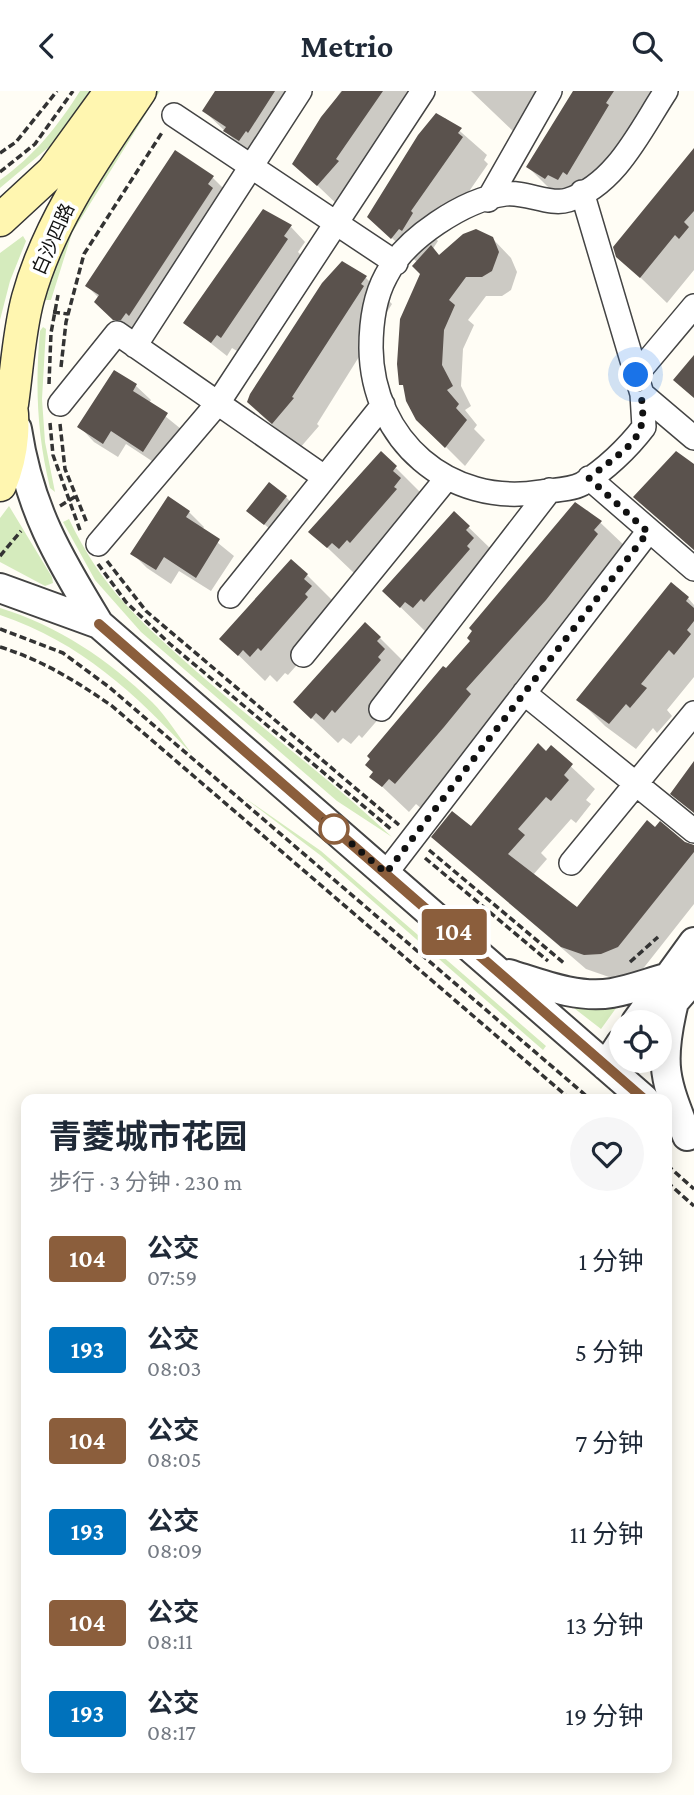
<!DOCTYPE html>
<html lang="zh">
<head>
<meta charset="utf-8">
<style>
	body { margin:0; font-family:"Crimson Pro","Noto Sans SC",serif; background:#f6f6f7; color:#1f2937; height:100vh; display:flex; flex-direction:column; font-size:26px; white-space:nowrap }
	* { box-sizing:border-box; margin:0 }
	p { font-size:23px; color:#747a83 }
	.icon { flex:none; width:38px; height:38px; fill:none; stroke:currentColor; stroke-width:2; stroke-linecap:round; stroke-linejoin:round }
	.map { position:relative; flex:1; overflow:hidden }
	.side { position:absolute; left:21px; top:1003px; width:651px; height:679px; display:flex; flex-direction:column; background:#fff; border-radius:14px; box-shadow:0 4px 18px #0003 }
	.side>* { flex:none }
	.badge { padding:0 14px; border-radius:5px; font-size:24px; line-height:46px }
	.fabs { position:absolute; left:609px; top:919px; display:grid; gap:14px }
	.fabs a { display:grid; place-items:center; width:63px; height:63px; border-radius:50%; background:#fff; box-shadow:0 4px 18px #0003; font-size:35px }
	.you { position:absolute; width:35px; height:35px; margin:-18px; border:5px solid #fff; border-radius:50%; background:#1a73e8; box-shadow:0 0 0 10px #1a73e833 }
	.map>.badge { position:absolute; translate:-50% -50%; box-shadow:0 0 0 4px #fff }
	.round { display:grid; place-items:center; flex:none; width:74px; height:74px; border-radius:37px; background:#f6f6f7 }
	.summary { display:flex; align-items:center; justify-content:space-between; height:119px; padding:0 28px }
	h1 { font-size:33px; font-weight:700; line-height:52px }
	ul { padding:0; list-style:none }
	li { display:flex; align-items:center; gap:21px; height:91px; padding:0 28px }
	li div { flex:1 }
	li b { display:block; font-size:26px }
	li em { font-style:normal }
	li .badge { min-width:77px; font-weight:700; text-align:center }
	header { display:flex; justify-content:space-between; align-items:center; height:91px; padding:0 28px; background:#fff; font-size:32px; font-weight:700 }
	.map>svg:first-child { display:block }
	.green { fill:#d5ebbd }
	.shadow { fill:#0003 }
	.building { fill:#5a524d }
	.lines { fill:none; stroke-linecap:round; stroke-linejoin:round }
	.minor-casing { stroke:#444; stroke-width:26 }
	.tertiary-casing { stroke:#444; stroke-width:32 }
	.secondary-casing { stroke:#333; stroke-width:35 }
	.path { stroke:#333; stroke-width:3.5; stroke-dasharray:7 3.5; stroke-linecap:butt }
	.minor { stroke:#fff; stroke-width:23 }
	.tertiary { stroke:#fff; stroke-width:28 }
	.secondary { stroke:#fff6b0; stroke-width:32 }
	.line-casing { stroke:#fff; stroke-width:16 }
	.line { stroke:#8b5e3c; stroke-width:10 }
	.walk { stroke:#111; stroke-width:7; stroke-dasharray:0 12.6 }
	.stop-dot { fill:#fff; stroke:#8b5e3c; stroke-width:3.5 }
	.labels { text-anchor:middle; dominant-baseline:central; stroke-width:7; stroke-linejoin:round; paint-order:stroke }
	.street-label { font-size:19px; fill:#111; stroke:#fff }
</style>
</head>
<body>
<header><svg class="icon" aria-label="back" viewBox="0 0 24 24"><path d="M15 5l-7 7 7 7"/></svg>Metrio<svg class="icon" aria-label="search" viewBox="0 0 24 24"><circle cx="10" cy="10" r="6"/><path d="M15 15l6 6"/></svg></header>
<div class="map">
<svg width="694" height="1704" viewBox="0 0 694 1704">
	<rect width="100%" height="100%" fill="#fffdf5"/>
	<path class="green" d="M80,0H91L62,45L0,97V89C34,65 58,35 80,0Z
		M150,0H160L72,142L51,209H45L66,139Z
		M23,145L26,150L10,190L0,229V162Z
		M43,236L46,238L42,308L45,351L55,401L50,397C37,343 35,295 40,240Z
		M9,415L52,486L53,492L45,495L0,471V427Z
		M69,428C102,498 141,531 197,581C261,637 330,688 392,746L337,710L141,541L95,489L63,431Z
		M0,517C57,534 109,569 152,611C167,626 179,646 192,663C134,602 82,552 0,524Z
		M242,705L321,760L546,955L543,959L320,764Z
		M619,913L601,938L570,914Z"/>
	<path class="shadow" d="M217,0H311L247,61L204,20Z
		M341,0H421L344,120L295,73Z
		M471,0H543L514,41Z
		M575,0H660L594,108L554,102L528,76Z
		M445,27L487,64L484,69L488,73L436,148L438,150L432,159L440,166L492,147L511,167L517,181L511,199L502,205H486L468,229L474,234L463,258L461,295L471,315L465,319L477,334L474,338L485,349L465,375L418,328L422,183L418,172L369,125Z
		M694,60V179L667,212L618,165Z
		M175,61L213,87L235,109L137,251L96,210L99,207L87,195Z
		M291,136L305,151L298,161L302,165L237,260L232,257L227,265L185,232Z
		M342,172L366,187L392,213L317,333L319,335L299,358L259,322Z
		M136,295L151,309L149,312L181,338L158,374L126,353L118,366L94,351L80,336Z
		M694,375V459L635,406Z
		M396,377L422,403L366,483L359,477L354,482L311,441Z
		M286,406L295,416L275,442L259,429Z
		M587,419L627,457L572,535L491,625L496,630L422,718L416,713L409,721L372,686L446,580Z
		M189,421L204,436L202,439L234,465L211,500L179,480L171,493L147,477L133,463Z
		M454,422L495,462L427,542L384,500Z
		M307,484L333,510V533L288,584L285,582L277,591L270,584L265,590L222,548Z
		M688,507L694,514V586L667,619L672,625L657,642L653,637L636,658L605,635L579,609Z
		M380,547L406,573V596L362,647L359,644L351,653L343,647L338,652L295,611Z
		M551,657L595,698L586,709L591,713L576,732L571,728L541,762L547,768L533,784L577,818L655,739L694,755V813L642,879L625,886H609L586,878L433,746L471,738Z"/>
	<path class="building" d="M215,0H275L248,42L246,40L239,50L223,40L226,36L202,20Z
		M342,0H383L336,68L339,70L317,95L292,73L321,26Z
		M573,0H614L606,12L609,14L567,84L563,81L558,89L548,84L545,88L526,76Z
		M436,22L462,37L458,42L463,46L411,120L413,122L402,140L399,138L391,148L367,126L418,44Z
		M694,57V120L684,131L689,136L679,148L675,144L640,187L616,166L613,156Z
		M175,59L214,85L208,93L213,97L129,225L126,222L121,229H113L94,211L99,204L85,195Z
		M263,118L292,134L284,145L288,148L221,247L217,244L211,252L183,232Z
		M476,138L493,146L499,161L492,180L482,186H466L449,209L455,214L444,239L442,274L453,295L447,299L459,313L456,317L467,329L445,357L416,329L406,310L403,294H399L397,273L400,228L420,183L412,175L431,154L439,164L463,143Z
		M342,170L367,185L361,193L364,195L292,306L294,307L272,333L247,311L250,303L322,192Z
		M694,264V307L673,289Z
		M114,279L137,293L133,300L168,322L143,361L111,340L103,353L77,336Z
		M381,360L397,375L393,380L401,387L394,396L397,398L350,452L347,449L339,458L332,452L327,457L308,441Z
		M676,360L694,373V459L633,406Z
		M269,391L287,405L264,434L246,420Z
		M168,405L190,420L186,426L220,448L196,487L164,466L156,479L130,463Z
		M575,411L602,430L594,439L598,443L546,509L466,598L471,603L444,636L395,693L389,688L382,696L369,686L373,681L365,674L370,668L367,665L443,575L446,577L470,550L467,547L472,540L469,537Z
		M454,420L470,435L466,439L474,447L467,455L470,458L424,511L421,508L413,517L405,511L400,517L382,500Z
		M291,468L308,483L304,488L312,495L305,503L308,506L261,560L258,557L250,566L243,559L238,565L219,548Z
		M671,491L689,506L686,510L694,517V530L687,539L691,543L674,564L669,559L641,593L647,597L630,617L626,613L609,633L576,609Z
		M365,531L381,546L377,550L385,558L378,566L381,569L335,622L332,619L324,629L316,622L311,628L293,611Z
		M538,652L546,660L551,654L573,673L564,684L569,689L551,710L546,706L518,738L525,744L508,763L577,816L647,729L655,736L660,730L685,751L694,754V761L618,856L601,863L584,864L561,856L431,746L452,720L471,735Z
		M694,670V722L670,703Z"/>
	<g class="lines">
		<defs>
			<path id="minor" d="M174,24L396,172
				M582,101L642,303L644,336C628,357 605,379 582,393C571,399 552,399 540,401C449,416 372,349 371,257C371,232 374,207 386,185C405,147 464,109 505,103C525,100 550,115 568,109C616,94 641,38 666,0
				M488,109L550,0
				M135,255L300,0
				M636,284L694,215
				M642,303L694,347
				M60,313L117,242L324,386
				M589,387L694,478
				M98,453L218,312L423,0
				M230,505L383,314
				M303,564L447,387
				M524,602L694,740
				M381,618L550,399
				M571,772L694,622
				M386,782L648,441"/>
			<path id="tertiary" d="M0,497L99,533C58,466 29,417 17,338
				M99,533L644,1008
				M509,883C541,893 578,908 612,902C630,899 648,892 666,887
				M673,915C659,975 665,989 687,1045
				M660,927L694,888
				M636,931L694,851
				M621,952L606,975L621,961"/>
			<path id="secondary" d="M0,129L53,80L111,0
				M12,313C17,278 19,240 28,207C49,130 96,65 140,0
				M0,394C13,363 17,326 6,294"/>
		</defs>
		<use href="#minor" class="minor-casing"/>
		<use href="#tertiary" class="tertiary-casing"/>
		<use href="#secondary" class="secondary-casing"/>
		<path class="path" d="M0,62L16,51L57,0
			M0,81L35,53L73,0
			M53,221L68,223
			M61,276L66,231L84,163L163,40
			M49,293L51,242L58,204
			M50,332L53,364L81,442
			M60,333L65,378L87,432
			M60,415L76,405
			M0,465L21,440
			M107,470L146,520L399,734
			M98,473L126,511L170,553L392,739
			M0,538L63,562L109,596L590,1008
			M0,556C42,569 76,590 112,615L570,1008
			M429,759L565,873
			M425,767L548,870
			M630,871L658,846
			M667,1074L694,1098
			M667,1091L694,1115"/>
		<use href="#minor" class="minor"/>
		<use href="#tertiary" class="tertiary"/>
		<use href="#secondary" class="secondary"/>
	</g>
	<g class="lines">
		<defs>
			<path id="line" d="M99,533L644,1008"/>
		</defs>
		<use href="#line" class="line-casing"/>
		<use href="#line" class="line"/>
		<path class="walk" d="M334,738L324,729L386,782L648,441L589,387C635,350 654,347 636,284"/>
	</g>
	<circle class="stop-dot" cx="334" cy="738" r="14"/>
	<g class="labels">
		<g class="street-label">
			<text transform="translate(53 148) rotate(-66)">白沙四路</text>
		</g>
	</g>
</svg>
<div class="fabs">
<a><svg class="icon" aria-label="locate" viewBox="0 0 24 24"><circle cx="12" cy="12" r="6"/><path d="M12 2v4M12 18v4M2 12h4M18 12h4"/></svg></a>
</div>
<div class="you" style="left:636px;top:284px"></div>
<b class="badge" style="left:454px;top:841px;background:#8b5e3c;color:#fff">104</b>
<section class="side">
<div class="summary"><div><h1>青菱城市花园</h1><p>步行 · 3 分钟 · 230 m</p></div><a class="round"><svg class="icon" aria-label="heart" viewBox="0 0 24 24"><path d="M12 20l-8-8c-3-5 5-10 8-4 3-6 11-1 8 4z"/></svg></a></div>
<ul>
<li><span class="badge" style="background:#8b5e3c;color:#fff">104</span><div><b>公交</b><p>07:59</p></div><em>1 分钟</em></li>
<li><span class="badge" style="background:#0072bc;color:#fff">193</span><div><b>公交</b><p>08:03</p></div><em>5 分钟</em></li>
<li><span class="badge" style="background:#8b5e3c;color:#fff">104</span><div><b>公交</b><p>08:05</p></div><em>7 分钟</em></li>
<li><span class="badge" style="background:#0072bc;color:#fff">193</span><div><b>公交</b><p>08:09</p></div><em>11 分钟</em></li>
<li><span class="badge" style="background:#8b5e3c;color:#fff">104</span><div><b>公交</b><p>08:11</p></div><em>13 分钟</em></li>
<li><span class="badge" style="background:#0072bc;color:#fff">193</span><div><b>公交</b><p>08:17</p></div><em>19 分钟</em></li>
</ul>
</section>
</div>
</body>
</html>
